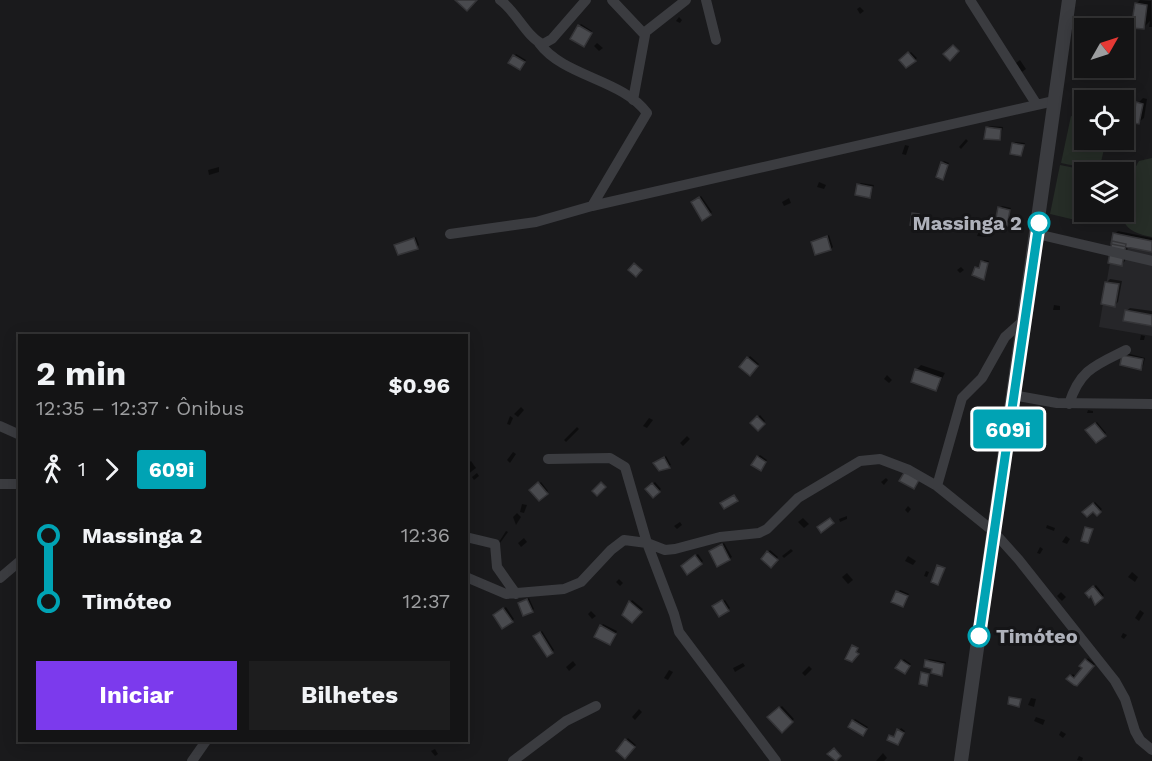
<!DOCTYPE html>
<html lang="pt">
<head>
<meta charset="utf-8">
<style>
	body { margin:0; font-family:"Work Sans",sans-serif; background:#1d1d1e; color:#f1f3f6; height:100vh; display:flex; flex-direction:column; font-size:22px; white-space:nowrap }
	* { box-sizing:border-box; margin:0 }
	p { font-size:20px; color:#9d9ea0 }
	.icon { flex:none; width:33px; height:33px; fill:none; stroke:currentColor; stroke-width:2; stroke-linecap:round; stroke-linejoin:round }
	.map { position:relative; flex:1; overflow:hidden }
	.panel { position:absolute; left:18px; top:334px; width:450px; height:408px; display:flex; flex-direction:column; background:#141415; border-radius:0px; box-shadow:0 3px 15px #0003,0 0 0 2px #333334 }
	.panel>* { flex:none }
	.badge { padding:0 12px; border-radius:4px; font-size:21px; line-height:39px }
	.needle { width:39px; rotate:51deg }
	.tools { position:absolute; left:1074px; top:18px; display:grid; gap:12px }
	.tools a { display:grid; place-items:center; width:60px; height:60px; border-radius:0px; background:#141415; box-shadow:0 3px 15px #0003,0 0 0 2px #333334; font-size:30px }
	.map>.badge { position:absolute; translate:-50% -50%; box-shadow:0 0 0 3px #fff }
	.legs { display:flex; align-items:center; gap:9px; height:66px; padding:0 18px; font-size:20px }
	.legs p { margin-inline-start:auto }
	.summary { display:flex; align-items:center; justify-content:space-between; height:102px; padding:0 18px }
	h1 { font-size:33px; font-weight:700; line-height:45px }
	.primary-button { display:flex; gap:12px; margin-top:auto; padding:12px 18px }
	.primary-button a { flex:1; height:69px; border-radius:0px; background:#7c3aed; color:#fff; font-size:24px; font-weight:700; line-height:69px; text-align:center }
	.primary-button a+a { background:#1d1d1e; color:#f1f3f6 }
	ul { padding:0 18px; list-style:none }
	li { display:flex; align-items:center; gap:21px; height:66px; font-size:22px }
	li i { display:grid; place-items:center; width:9px; height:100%; margin:0 8px; background:currentColor }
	li i::after { content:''; width:15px; height:15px; margin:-8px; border:4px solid; border-radius:50%; background:#141415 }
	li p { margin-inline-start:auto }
	li:first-child i { background:linear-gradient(#0000 50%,currentColor 0) }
	li:last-child i { background:linear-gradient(currentColor 50%,#0000 0) }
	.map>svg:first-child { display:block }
	.built { fill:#262629 }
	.green { fill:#262d27 }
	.shadow { fill:#0007 }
	.building { fill:#494a4e; stroke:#343437; stroke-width:1.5 }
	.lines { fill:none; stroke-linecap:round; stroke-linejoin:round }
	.minor { stroke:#3b3c40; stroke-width:10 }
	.tertiary { stroke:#3b3c40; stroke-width:14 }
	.line-1-casing { stroke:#fff; stroke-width:14 }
	.line-1 { stroke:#00a3b4; stroke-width:9 }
	.stop-1-dot { fill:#fff; stroke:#00a3b4; stroke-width:3 }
	.labels { text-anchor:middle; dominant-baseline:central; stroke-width:6; stroke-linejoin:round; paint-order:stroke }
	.stop-label { font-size:20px; font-weight:bold; fill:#aeb1ba; stroke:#151517; text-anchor:end }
</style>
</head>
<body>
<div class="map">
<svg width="1152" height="761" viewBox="0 0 1152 761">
	<rect width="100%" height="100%" fill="#1a1a1c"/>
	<path class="built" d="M1115,233L1152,240V336L1099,327Z"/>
	<path class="green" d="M1071,116L1084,119V140H1106L1099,171L1061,163Z
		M1152,158V237C1143,235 1132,233 1126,225C1119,214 1131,172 1139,161Z
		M1060,165L1095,172H1084V212H1091L1088,223L1050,214Z"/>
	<path class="shadow" d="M1140,0L1151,1L1152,27H1149L1150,21L1143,28L1136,4Z
		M860,7L864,11L860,14L857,9Z
		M679,17L682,20L680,23L676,21Z
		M581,24L592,31L585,43L579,26Z
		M597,43L603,48L599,51L594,46Z
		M911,52L917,58L915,60H901Z
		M516,54L526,60L522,67L514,56Z
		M1020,60L1026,69L1022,72L1016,63Z
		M1126,94L1136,96L1132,117L1127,122H1124V100H1121Z
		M1143,98L1147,99L1144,118L1139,122L1138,103Z
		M989,126L1003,127L1000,139L987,128Z
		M966,139L968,141L961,149L959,147Z
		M1015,142L1025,143L1021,155L1013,144Z
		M905,145L909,146L906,155L902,154Z
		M944,161L949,163L943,178L942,163Z
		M219,167V172L209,175L208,170Z
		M819,182L826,185L824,189L817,187Z
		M861,183L874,185L870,196L859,185Z
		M701,196L712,212L710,214L694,201Z
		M789,198L791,203L784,206L782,202Z
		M1002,206L1011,208L1007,224L1000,208Z
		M979,231L987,232L986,237L977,236Z
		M1118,231L1152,238V250L1128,246L1125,261L1122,264L1115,234Z
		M829,235L833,247L831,249L812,242Z
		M416,237L419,245L417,247L396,245Z
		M984,260L989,261L983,279L976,267L981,266Z
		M961,267L964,270L960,273L957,270Z
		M1110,279L1122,281L1118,302L1115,305L1107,282Z
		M1054,305L1060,306V310H1053Z
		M1130,308L1152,311V324L1126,311Z
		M1141,335L1145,336L1144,340H1140Z
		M1126,353L1145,358L1143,366L1141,368L1122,364Z
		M750,356L759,364L750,374L741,367Z
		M921,365L945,373L936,390L916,370Z
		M887,375L892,380L889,383L884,379Z
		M521,407L524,410L518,417L514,414Z
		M1088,410L1093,411V413H1087Z
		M760,415L765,421L758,429L752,423Z
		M510,416L513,418L510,425L507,424Z
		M649,418L653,420L647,428L643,426Z
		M1097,422L1106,433L1096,441L1087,430Z
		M577,427L579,429L566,442L564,440Z
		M687,436L690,439L683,446L680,443Z
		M513,452L516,454L510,463L507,460Z
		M760,455L767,460L763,467L758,457Z
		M666,456L671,465L659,470L657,462Z
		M471,461L476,468L467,475L466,465Z
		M477,473L479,476L474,480L472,477Z
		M886,478L888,480L884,485L881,482Z
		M541,482L548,491L539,499L531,490Z
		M655,482L661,489L653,496L647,489Z
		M1095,502L1102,509L1097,514L1093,510L1084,512Z
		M522,504L527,505L524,513L520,512Z
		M908,506L911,509L908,513L905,510Z
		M517,513L521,517L516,525L513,517Z
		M847,516V519L840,522L839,519Z
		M803,518L809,524L804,528L798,522Z
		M680,522L682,525L677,529L674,526Z
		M1047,525L1055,528L1054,531L1046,528Z
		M506,531L508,532L500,543L499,542Z
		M1066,536L1070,539L1067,544L1062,542Z
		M524,538L527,542L521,547L518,543Z
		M724,543L732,557L718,565L713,549Z
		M1040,547L1043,549L1040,554L1037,553Z
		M791,549L793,551L784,558L782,556Z
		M770,550L778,557L771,566L763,559Z
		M698,554L703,561L701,563L684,564Z
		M908,556L916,561L913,565L905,561Z
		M926,571L929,572L927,577L924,576Z
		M1132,572L1138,577L1135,582L1128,577Z
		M847,573L853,580L848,584L842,577Z
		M619,579L623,583L620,586L616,582Z
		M1096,585L1104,595L1096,603L1091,593H1087Z
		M900,590L909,594L903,605L893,601Z
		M1061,592L1066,597L1062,601L1057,596Z
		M529,598L534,609L532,611L522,602Z
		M632,600L643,609L632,621L624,614Z
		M725,600L730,608L728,610L716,605Z
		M506,607L514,619L512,621L496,614Z
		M1140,610L1144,613L1139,621L1135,618Z
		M591,611L596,616L592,619L588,614Z
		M603,624L617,631L612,642L601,626Z
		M542,631L554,650L552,652L537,635Z
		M1123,633L1127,635L1124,639L1121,637Z
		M1088,658L1095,664L1077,684L1068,679L1073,674L1076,677Z
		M904,659L911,664L906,670L902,661Z
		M929,659L946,662L942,674L927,661Z
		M573,661L576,665L569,671L566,667Z
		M743,663L745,666L735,672L733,668Z
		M809,666L812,669L805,676L802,673Z
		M669,670L673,672L668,680L664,678Z
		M1031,698L1036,699L1034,707L1028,705Z
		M782,706L794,719L782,731L769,717Z
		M639,709L642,712L635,720L632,717Z
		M1036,717L1045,720L1043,725L1034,721Z
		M855,719L868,727L864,732L853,721Z
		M901,728L905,731L898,743L890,736H896Z
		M1061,731L1066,734L1063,738L1059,735Z
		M628,738L636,745L625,757L618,750Z
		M435,749L438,754L435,756L431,751Z
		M883,753L887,758L884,761H876Z
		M1079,756L1083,758L1082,761L1077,760Z"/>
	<path class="building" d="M455,0H477L467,11Z
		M1135,3L1147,5L1144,29L1131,28Z
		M578,25L592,33L584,47L570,39Z
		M953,45L959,51L950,61L943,54Z
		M908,52L916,61L906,68L899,60Z
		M513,55L525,62L520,70L508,63Z
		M1120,98L1132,100L1128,124L1124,123V100H1120Z
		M1136,102L1143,104L1139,124L1133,123Z
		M986,127L1001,129L1000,140L984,139Z
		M1012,143L1024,145L1021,156L1010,154Z
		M941,162L948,165L943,180L936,177Z
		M857,184L872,187L870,198L855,195Z
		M699,197L711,215L702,221L691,202Z
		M998,207L1010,210L1007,226L995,223Z
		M912,213L919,214L917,226L910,225Z
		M1113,233L1152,241V252L1111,244Z
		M827,236L831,250L815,255L811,242Z
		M414,238L418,249L398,255L394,245Z
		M1112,241L1126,244L1122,266L1108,263Z
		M981,261L988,263L984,280L972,275L975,267L979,268Z
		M634,263L642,270L636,277L628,270Z
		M1105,282L1119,284L1115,307L1101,304Z
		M1125,310L1152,315V326L1123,321Z
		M1122,355L1143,359L1141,370L1120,365Z
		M747,357L758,366L750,376L739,367Z
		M915,369L941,378L936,391L911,382Z
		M757,416L765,424L758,431L750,423Z
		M1095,423L1106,436L1096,443L1085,430Z
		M757,456L766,462L761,471L751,465Z
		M664,457L670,468L659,471L653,463Z
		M905,471L919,480L914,489L899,481Z
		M538,482L548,494L539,501L529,490Z
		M601,482L606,487L597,496L592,491Z
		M652,483L660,492L653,498L645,489Z
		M734,495L738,501L724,509L720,503Z
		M1093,503L1101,512L1097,516L1093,512L1087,517L1082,512Z
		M830,518L834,523L821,533L817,527Z
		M1085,527L1093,529L1088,543L1081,541Z
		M722,544L730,560L717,567L709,551Z
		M767,551L778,560L771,568L761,559Z
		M695,555L702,564L687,575L681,566Z
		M937,565L945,568L938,585L931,582Z
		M1093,586L1103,598L1095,605L1091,596L1089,598L1085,593Z
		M896,591L908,596L903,607L891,602Z
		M527,599L533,612L523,616L518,603Z
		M722,600L729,611L719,617L712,606Z
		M629,601L642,612L632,623L622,615Z
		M503,608L513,622L502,629L493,615Z
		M600,625L616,634L610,645L594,637Z
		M540,632L553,653L547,657L533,636Z
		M852,645L858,648L856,652L859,654L852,662L845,659Z
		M1085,659L1094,666L1077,686L1074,685L1066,679L1070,675L1074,678L1082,668L1079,666Z
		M901,660L910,666L905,674L895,668Z
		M925,660L944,664L942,676L931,673L932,669L924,667Z
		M921,672L929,674L927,686L919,684Z
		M1009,697L1021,699L1019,707L1008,704Z
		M779,707L793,722L782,733L767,717Z
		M852,720L867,729L863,736L848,727Z
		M897,729L904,733L898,745L887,740L889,735L894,737Z
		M625,739L635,747L625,759L616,751Z
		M834,748L841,756L836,761L827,754Z"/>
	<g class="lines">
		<path class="minor" d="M500,0C516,11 528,39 543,44L552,39L586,0
			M612,0L645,35L633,100
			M706,0L716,40
			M970,0L1037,105
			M644,33L686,0
			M539,43C564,77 622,79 647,113L592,206
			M450,234L536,222L592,206L1054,101
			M1037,234L1152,261
			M1013,395L1057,403L1152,404
			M1069,404C1080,369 1096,365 1126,350
			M0,426L20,435
			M548,459L610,458L625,467L647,543L674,614L679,632L776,761
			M0,484H20
			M937,486L962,398L982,378L1005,337L1024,320
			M470,538L495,544L497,567L516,594
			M466,577L506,594L564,589L581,582L611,550L624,540L647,543L665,550L675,549L720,537L759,533L767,529L798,498L860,461L880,459L909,470L937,486L993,531L1019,560L1115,681L1125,699L1135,731L1140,740L1152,750
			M0,578L20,561
			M192,761L206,741
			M513,761L566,721L596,706"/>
		<path class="tertiary" d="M961,761L1069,0"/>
	</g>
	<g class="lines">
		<defs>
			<path id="line-1" d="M979,636L1039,223"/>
		</defs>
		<use href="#line-1" class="line-1-casing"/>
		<use href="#line-1" class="line-1"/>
	</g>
	<g class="stop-1-dot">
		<circle cx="1039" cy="223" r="10"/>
		<circle cx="979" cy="636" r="10"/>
	</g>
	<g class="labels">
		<g class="stop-label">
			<text x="1022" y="223">Massinga 2</text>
			<text x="996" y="636" text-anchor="start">Timóteo</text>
		</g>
	</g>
</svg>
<div class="tools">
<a><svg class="needle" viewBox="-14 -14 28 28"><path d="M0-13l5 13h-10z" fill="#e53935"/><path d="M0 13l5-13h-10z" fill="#9d9ea0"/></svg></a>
<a><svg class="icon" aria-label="locate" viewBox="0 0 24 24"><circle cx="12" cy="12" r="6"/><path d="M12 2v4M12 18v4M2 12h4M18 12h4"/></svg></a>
<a><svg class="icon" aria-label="layers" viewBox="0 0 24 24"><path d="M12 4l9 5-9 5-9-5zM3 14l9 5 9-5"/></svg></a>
</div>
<b class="badge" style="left:1008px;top:429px;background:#00a3b4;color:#fff">609i</b>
<section class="panel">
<div class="summary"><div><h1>2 min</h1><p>12:35 – 12:37 · Ônibus</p></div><b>$0.96</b></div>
<div class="legs"><svg class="icon" aria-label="walk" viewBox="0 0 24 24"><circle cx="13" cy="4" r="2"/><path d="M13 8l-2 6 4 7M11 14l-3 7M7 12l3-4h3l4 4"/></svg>1<svg class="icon" aria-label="forward" viewBox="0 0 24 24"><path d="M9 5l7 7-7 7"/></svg><b class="badge" style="background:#00a3b4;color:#fff">609i</b></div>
<ul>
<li><i style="color:#00a3b4"></i><b>Massinga 2</b><p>12:36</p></li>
<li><i style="color:#00a3b4"></i><b>Timóteo</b><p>12:37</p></li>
</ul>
<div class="primary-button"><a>Iniciar</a><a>Bilhetes</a></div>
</section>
</div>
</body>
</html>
